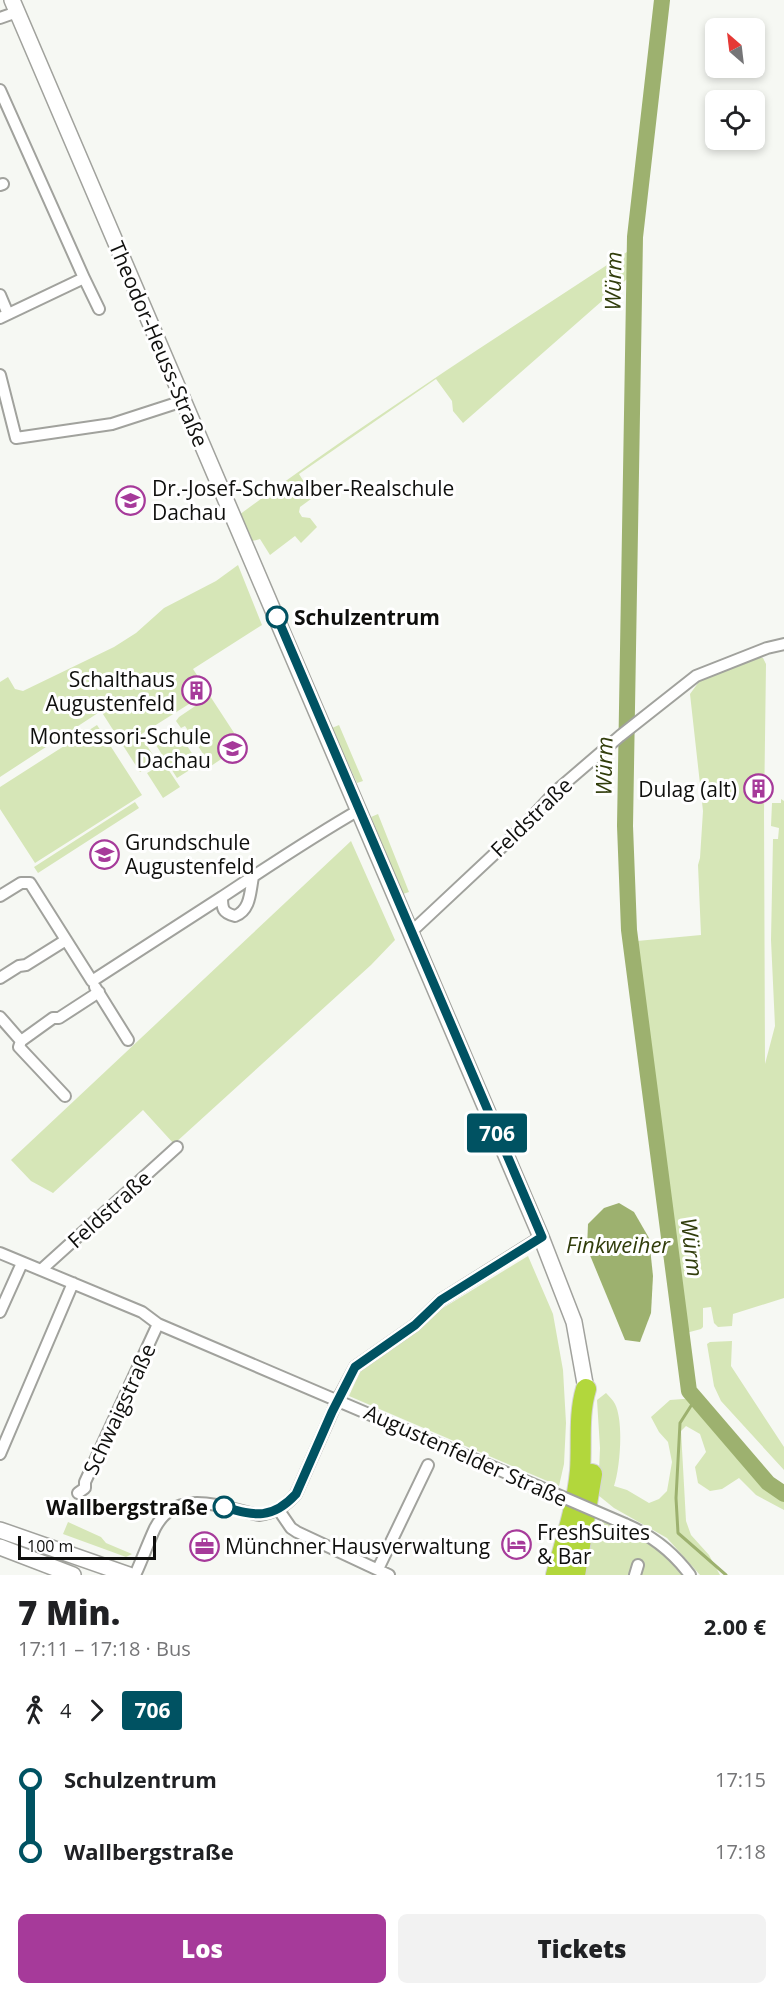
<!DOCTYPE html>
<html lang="de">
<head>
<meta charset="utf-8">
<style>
	body { margin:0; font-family:"Open Sans",sans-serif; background:#f2f2f2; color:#202124; height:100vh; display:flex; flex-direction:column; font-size:22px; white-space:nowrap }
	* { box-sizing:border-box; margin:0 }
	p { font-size:20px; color:#757577 }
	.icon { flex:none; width:33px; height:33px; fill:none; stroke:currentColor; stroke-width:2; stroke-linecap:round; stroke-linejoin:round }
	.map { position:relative; height:1575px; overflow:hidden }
	.panel { display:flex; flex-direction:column; background:#fff; flex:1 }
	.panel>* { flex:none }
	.badge { padding:0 12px; border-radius:4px; font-size:21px; line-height:39px }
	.needle { width:39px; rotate:332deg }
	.tools { position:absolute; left:705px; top:18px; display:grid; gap:12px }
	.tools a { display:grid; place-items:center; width:60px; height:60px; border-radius:9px; background:#fff; box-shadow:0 3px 9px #0003; font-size:30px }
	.scale { position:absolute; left:18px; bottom:15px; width:138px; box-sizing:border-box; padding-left:6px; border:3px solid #0f0f0d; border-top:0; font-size:16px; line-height:21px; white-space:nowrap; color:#0f0f0d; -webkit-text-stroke:4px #fff; paint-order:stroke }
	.map>.badge { position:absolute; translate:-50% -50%; box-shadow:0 0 0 3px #fff }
	.legs { display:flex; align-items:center; gap:9px; height:66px; padding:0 18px; font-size:20px }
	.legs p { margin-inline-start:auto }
	.summary { display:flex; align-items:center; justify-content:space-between; height:102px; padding:0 18px }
	h1 { font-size:33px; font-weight:800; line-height:45px }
	.action { display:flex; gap:12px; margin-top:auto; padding:12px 18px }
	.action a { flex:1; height:69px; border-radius:9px; background:#a63a9a; color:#fff; font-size:24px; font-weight:800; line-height:69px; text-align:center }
	.action a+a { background:#f2f2f2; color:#202124 }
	ul { padding:0 18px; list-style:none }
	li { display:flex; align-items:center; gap:21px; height:72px; font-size:22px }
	li i { display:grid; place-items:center; width:9px; height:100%; margin:0 8px; background:currentColor }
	li i::after { content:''; width:15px; height:15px; margin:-8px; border:4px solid; border-radius:50%; background:#fff }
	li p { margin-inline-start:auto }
	li:first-child i { background:linear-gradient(#0000 50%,currentColor 0) }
	li:last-child i { background:linear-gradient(currentColor 50%,#0000 0) }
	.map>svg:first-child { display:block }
	.green { fill:#d6e6b7 }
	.water { fill:#9db16f }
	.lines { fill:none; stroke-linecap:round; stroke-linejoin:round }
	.stream { stroke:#9db16f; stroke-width:3 }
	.river { stroke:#9db16f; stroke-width:16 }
	.street-casing { stroke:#a1a29d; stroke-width:14 }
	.secondary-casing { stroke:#a1a29d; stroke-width:18 }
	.highway-casing { stroke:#d4d4d3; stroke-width:22 }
	.street { stroke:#fff; stroke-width:10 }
	.secondary { stroke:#fff; stroke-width:15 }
	.highway { stroke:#b2d73c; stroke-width:20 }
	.street-bridge-casing { stroke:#a1a29d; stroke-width:14; stroke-linecap:butt }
	.street-bridge { stroke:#fff; stroke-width:10 }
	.line-1-casing { stroke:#fff; stroke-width:14 }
	.line-1 { stroke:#005262; stroke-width:9 }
	.stop-1-dot { fill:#fff; stroke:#005262; stroke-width:3 }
	.labels { text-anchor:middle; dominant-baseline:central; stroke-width:6; stroke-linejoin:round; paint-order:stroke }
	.street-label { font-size:21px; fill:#0f0f0d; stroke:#fff }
	.poi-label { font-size:21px; fill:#0f0f0d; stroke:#fff; text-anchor:start }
	.stop-label { font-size:21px; font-weight:bold; fill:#0f0f0d; stroke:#fff; text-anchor:start }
	.water-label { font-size:22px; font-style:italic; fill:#313d0b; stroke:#fff }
</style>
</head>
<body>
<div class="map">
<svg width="784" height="1575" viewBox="0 0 784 1575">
	<rect width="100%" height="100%" fill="#f6f8f3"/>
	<path class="green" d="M636,246L635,272L463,423L453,411L452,401L436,379L299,474L306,485L311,499L300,507L299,512L302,517L310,518L317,527L301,543L295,536L270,555L260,539L249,542L239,515C367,420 502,334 636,246Z
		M238,565L262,625L193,669L208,692L140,735L157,761L140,772L101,711L0,777V682L8,677L15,689L23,691L114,647L136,633L164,608L216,581Z
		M758,657L763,658L766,664L764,813L765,1064L775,1026L771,940L773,839H778L779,828L771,826L772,803H781V799L784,801V1298L733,1314L732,1326L718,1327L714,1323L711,1307L703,1308V1327L701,1329L686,1333L637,941L701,935L698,865L700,858L703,811L690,694L701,679Z
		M210,696L242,745L211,766L185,726L181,728L176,721L179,717Z
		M97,725L142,795L35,863L0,809V787Z
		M339,725L363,781L357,783L332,728Z
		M178,732L199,764L177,778L154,742L163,737L165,740Z
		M164,763L180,787L163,798L147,773Z
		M135,802L139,808L38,873L34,867Z
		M378,814L409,892L403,894L371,817Z
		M351,841L395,940L371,965L174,1144L143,1110L53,1193L31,1181L11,1160Z
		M528,1256L553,1314L563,1370L566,1423L564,1464L559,1486L349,1396L362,1367L438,1311Z
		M732,1341L731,1366L784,1447V1470L721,1401L714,1386L707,1344L710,1342Z
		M606,1393C609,1396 613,1400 615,1404C624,1422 620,1468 614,1486L627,1490L649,1503L659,1499L667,1491L672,1462L668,1442L659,1432L651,1417L670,1400L696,1398L768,1483L784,1494V1510L756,1495L739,1478L722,1489L710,1491L698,1483L695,1467L706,1452L700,1434L686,1426L681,1431L686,1521L691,1535L709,1555L720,1575H700L667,1538L614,1508L598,1495L600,1448L597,1400Z
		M68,1522L101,1537L106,1543L132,1554L126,1557L63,1534Z
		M604,1522L623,1528L659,1549L683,1575H581L592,1524Z"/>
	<path class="water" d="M619,1203L634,1212L649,1238L653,1276L651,1313L640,1342L625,1340L587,1248L588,1224L604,1208Z"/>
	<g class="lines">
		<path class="stream" d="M696,1398L680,1423L676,1498L678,1533L726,1575"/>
		<path class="river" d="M662,0L635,237L625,826L629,930L689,1391L768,1483L784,1494"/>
		<defs>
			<path id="street" d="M0,18L17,12
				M0,90L84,278L0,318
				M0,185L3,184
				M84,278L99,309
				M0,295L8,314
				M0,375L16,438L112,424L183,401
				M253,877C250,891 251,910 235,916C223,913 222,909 222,897C267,867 312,837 359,810
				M0,896L21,883H30L92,981L222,897
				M410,933L521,829L556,791L620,736L696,676L767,648L784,644
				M0,978L19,966L26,965L66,940
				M95,987L128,1040
				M0,1017L21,1041L19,1047L65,1096
				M21,1041L53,1018H59L99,992
				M0,1253L142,1312L158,1324L537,1486
				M41,1270L177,1147
				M0,1312L22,1263
				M0,1454L73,1283
				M78,1493L85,1488V1482L158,1324
				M278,1509L291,1528L297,1532L389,1575
				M625,1524C651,1535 673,1552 690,1575
				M378,1569L428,1465
				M135,1575C142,1560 148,1543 155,1528C177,1486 224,1508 259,1515C275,1513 285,1506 296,1494L338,1399L355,1367L415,1325L441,1300L541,1237
				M635,1575L638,1565"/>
			<path id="secondary" d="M12,0L541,1237L574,1322L586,1389
				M0,1530L129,1575
				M0,1547L73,1575"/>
			<path id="highway" d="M556,1575C565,1542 577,1505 580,1471C582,1444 578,1415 586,1389
				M575,1575L592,1474"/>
		</defs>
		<use href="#street" class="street-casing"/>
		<use href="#secondary" class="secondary-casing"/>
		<use href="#highway" class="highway-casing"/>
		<use href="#street" class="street"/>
		<use href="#secondary" class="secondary"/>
		<use href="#highway" class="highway"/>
		<defs>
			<path id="street-bridge" d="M537,1486L625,1524"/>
		</defs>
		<use href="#street-bridge" class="street-bridge-casing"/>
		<use href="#street-bridge" class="street-bridge"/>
	</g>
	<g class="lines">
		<defs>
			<path id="line-1" d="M224,1507C255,1516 272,1520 296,1494L332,1412L355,1367L415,1325L441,1300L542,1237L277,617"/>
		</defs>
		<use href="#line-1" class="line-1-casing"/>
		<use href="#line-1" class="line-1"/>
	</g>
	<defs>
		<symbol id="school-ring" viewBox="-11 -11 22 22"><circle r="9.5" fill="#fff" stroke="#a63a9a" stroke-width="1.5"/><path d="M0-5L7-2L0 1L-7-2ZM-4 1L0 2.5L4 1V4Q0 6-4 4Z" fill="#a63a9a"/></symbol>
		<symbol id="building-ring" viewBox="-11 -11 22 22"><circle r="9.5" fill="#fff" stroke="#a63a9a" stroke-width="1.5"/><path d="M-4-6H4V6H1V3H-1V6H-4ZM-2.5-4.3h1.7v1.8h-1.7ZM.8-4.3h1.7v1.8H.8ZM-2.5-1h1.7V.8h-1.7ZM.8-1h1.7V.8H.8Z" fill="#a63a9a"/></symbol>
		<symbol id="hotel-ring" viewBox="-11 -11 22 22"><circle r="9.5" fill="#fff" stroke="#a63a9a" stroke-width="1.5"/><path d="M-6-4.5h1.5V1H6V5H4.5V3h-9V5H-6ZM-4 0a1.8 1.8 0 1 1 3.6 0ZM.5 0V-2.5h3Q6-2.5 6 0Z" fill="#a63a9a"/></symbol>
		<symbol id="office-ring" viewBox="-11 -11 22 22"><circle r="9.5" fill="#fff" stroke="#a63a9a" stroke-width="1.5"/><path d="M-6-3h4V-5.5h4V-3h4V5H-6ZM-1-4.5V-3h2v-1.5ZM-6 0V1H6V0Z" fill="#a63a9a"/></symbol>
	</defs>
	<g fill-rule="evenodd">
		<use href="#school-ring" x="114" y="484" width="33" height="33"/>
		<use href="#building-ring" x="180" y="674" width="33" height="33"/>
		<use href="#school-ring" x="216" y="732" width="33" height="33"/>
		<use href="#building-ring" x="742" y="772" width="33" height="33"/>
		<use href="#school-ring" x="88" y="838" width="33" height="33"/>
		<use href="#hotel-ring" x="500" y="1528" width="33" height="33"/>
		<use href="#office-ring" x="188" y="1530" width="33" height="33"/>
	</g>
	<g class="stop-1-dot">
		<circle cx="277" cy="617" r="10"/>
		<circle cx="224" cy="1507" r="10"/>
	</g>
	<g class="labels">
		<g class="street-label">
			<text transform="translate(159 344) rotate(67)">Theodor-Heuss-Straße</text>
			<text transform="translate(531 817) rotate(-44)">Feldstraße</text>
			<text transform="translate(109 1209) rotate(-42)">Feldstraße</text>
			<text transform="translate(119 1409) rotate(-65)">Schwaigstraße</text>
			<text transform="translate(466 1455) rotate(24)">Augustenfelder Straße</text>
		</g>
		<g class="poi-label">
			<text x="152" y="488">Dr.-Josef-Schwalber-Realschule<tspan x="152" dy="24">Dachau</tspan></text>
			<text x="175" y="679" text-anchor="end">Schalthaus<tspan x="175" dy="24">Augustenfeld</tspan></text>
			<text x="211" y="736" text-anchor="end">Montessori-Schule<tspan x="211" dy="24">Dachau</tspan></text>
			<text x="737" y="789" text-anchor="end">Dulag (alt)</text>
			<text x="125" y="842">Grundschule<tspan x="125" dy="24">Augustenfeld</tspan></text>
			<text x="537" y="1532">FreshSuites<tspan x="537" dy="24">&amp; Bar</tspan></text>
			<text x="225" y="1546">Münchner Hausverwaltung</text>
		</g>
		<g class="stop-label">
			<text x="294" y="617">Schulzentrum</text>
			<text x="208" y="1507" text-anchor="end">Wallbergstraße</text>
		</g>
		<g class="water-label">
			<text transform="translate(612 281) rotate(-89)">Würm</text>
			<text transform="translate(603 766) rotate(-89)">Würm</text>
			<text x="618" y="1244">Finkweiher</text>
			<text transform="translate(693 1247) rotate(83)">Würm</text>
		</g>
	</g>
</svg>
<div class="tools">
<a><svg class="needle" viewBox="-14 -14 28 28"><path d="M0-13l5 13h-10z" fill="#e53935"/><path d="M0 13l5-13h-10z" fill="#757577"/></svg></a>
<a><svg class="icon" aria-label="locate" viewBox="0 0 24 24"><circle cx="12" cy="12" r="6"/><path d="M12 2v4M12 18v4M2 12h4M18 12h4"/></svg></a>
</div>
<div class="scale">100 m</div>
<b class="badge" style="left:497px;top:1133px;background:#005262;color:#fff">706</b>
</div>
<section class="panel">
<div class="summary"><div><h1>7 Min.</h1><p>17:11 – 17:18 · Bus</p></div><b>2.00 €</b></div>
<div class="legs"><svg class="icon" aria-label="walk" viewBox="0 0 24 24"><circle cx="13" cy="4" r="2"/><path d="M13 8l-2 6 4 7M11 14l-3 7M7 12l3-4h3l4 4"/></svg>4<svg class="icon" aria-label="forward" viewBox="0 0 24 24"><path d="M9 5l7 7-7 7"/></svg><b class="badge" style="background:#005262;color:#fff">706</b></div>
<ul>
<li><i style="color:#005262"></i><b>Schulzentrum</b><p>17:15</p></li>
<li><i style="color:#005262"></i><b>Wallbergstraße</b><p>17:18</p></li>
</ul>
<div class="action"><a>Los</a><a>Tickets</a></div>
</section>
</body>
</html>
